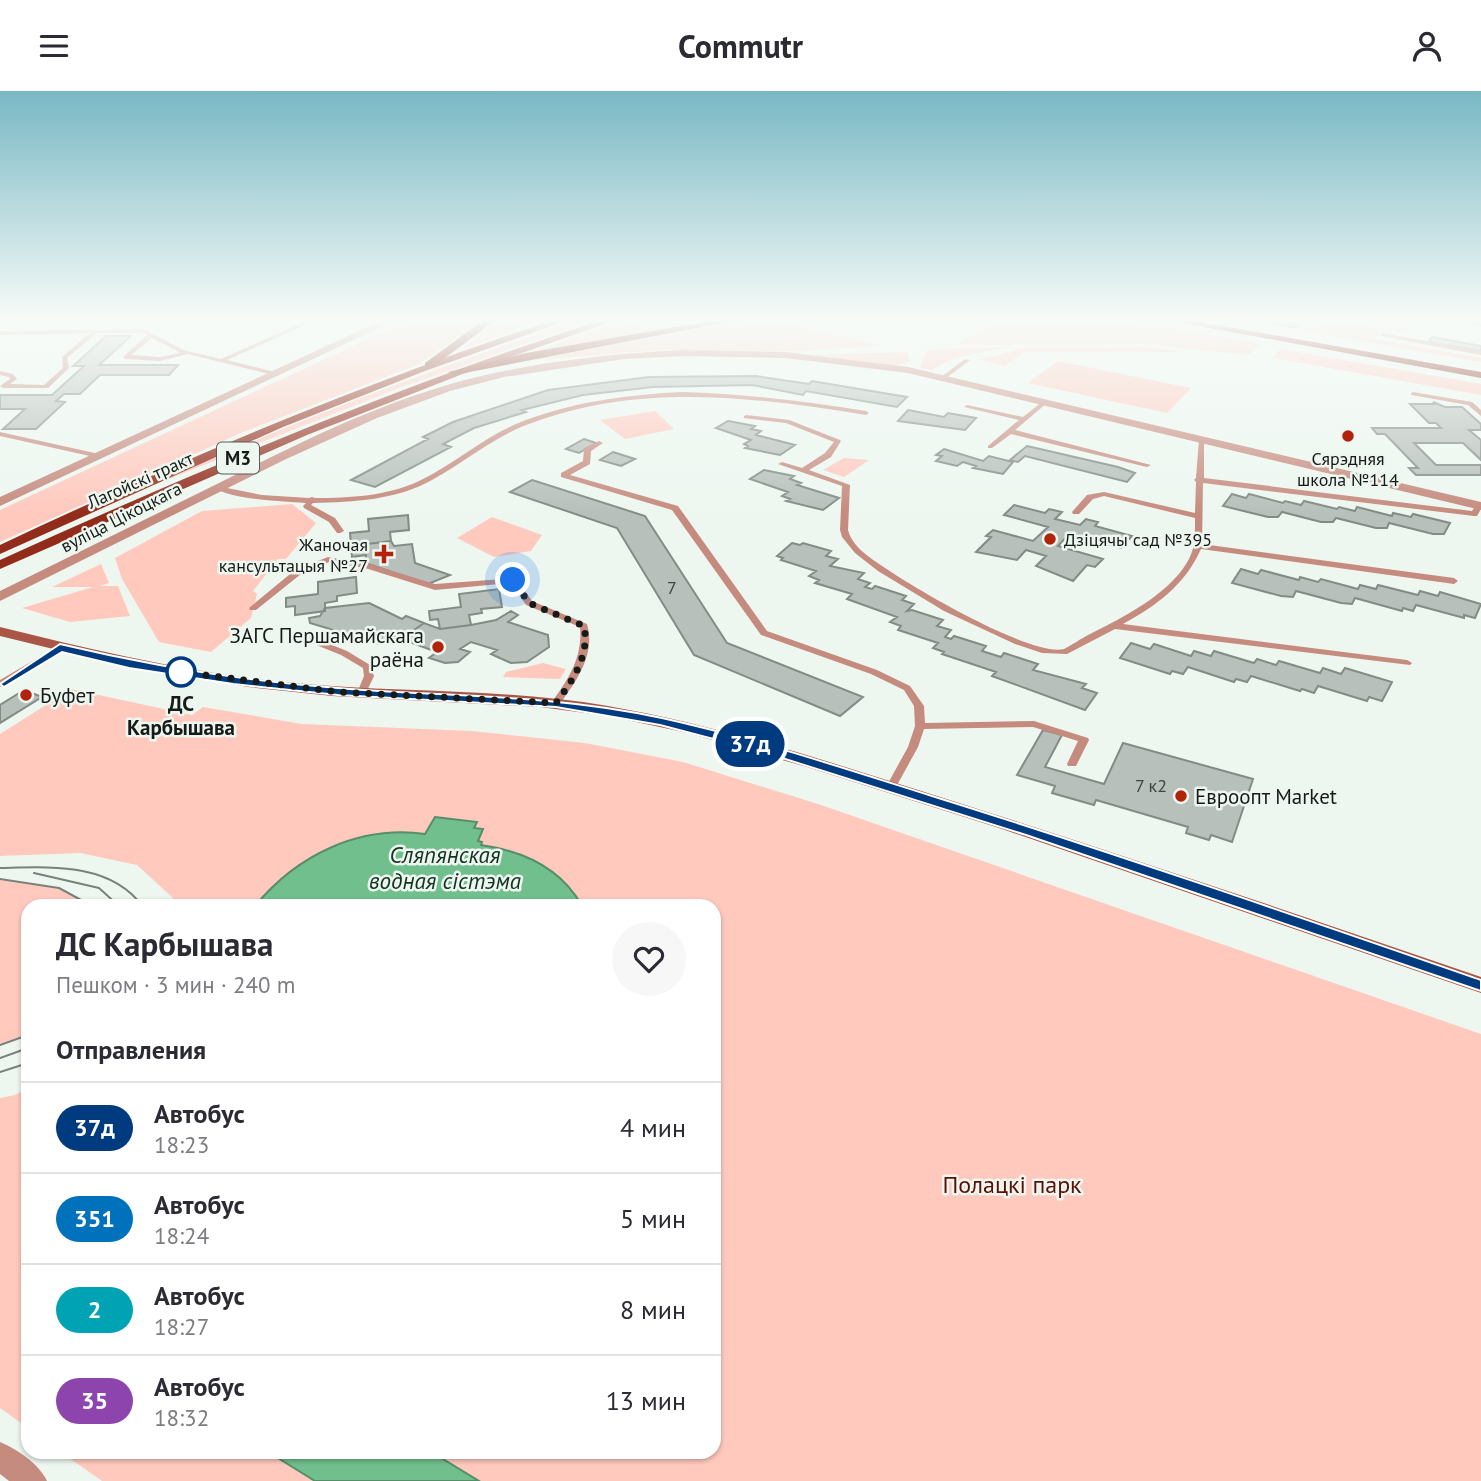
<!DOCTYPE html>
<html lang="ru">
<head>
<meta charset="utf-8">
<style>
	body { margin:0; font-family:"PT Sans",sans-serif; background:#f7f7f7; color:#2b2b33; height:100vh; display:flex; flex-direction:column; font-size:26px; white-space:nowrap }
	* { box-sizing:border-box; margin:0 }
	p { font-size:23px; color:#7c7c81 }
	.icon { flex:none; width:38px; height:38px; fill:none; stroke:currentColor; stroke-width:2; stroke-linecap:round; stroke-linejoin:round }
	.map { position:relative; flex:1; overflow:hidden }
	.drawer { position:absolute; left:21px; top:808px; width:700px; height:560px; display:flex; flex-direction:column; background:#fff; border-radius:21px; box-shadow:0 2px 5px #0004 }
	.drawer>* { flex:none }
	.badge { padding:0 14px; border-radius:23px; font-size:24px; line-height:46px }
	.you { position:absolute; width:35px; height:35px; margin:-18px; border:5px solid #fff; border-radius:50%; background:#1a73e8; box-shadow:0 0 0 10px #1a73e833 }
	.map>.badge { position:absolute; translate:-50% -50%; box-shadow:0 0 0 4px #fff }
	h2 { padding:0 35px; font-size:26px; line-height:63px }
	.round { display:grid; place-items:center; flex:none; width:74px; height:74px; border-radius:37px; background:#f7f7f7 }
	.head { display:flex; align-items:center; justify-content:space-between; height:119px; padding:0 35px }
	h1 { font-size:33px; font-weight:700; line-height:52px }
	ul { padding:0; list-style:none }
	li { display:flex; align-items:center; gap:21px; height:91px; padding:0 35px; border-top:2px solid #e1e1e2 }
	li div { flex:1 }
	li b { display:block; font-size:26px }
	li em { font-style:normal }
	li .badge { min-width:77px; font-weight:700; text-align:center }
	header { display:flex; justify-content:space-between; align-items:center; height:91px; padding:0 35px; background:#fff; font-size:32px; font-weight:700 }
	.map>svg:first-child { display:block }
	.green { fill:#ffc9be }
	.water { fill:#71bf8d; stroke:#568e6a; stroke-width:2 }
	.building { fill:#b7c0ba; stroke:#838b85; stroke-width:2 }
	.lines { fill:none; stroke-linecap:round; stroke-linejoin:round }
	.service { fill:#c68b7f; fill-rule:evenodd }
	.minor { fill:#c68b7f; fill-rule:evenodd }
	.tertiary { fill:#c68b7f; fill-rule:evenodd }
	.secondary { fill:#a95646; fill-rule:evenodd }
	.primary { fill:#922b1a; fill-rule:evenodd }
	.trunk { fill:#821d0e; fill-rule:evenodd }
	.tram { stroke:#7a807c; stroke-width:2 }
	.line { fill:#003b80; stroke:#fff; stroke-width:2 }
	.walk { stroke:#171a18; stroke-width:7; stroke-dasharray:0 12.6 }
	.poi-dot { fill:#b1240b; stroke:#edf7f0; stroke-width:2.5 }
	.stop-dot { fill:#fff; stroke:#003b80; stroke-width:3.5 }
	.labels { text-anchor:middle; dominant-baseline:central; stroke-width:5; stroke-linejoin:round; paint-order:stroke }
	.far-poi-label { font-size:18px; fill:#171a18; stroke:#edf7f0 }
	.far-street-label { font-size:18px; fill:#171a18; stroke:#edf7f0 }
	.number-label { font-size:18px; fill:#3f4440 }
	.shield { fill:#edf7f0; stroke:#575c59; stroke-width:2 }
	.shield-label { font-size:19px; font-weight:bold; fill:#171a18 }
	.poi-label { font-size:21px; fill:#171a18; stroke:#edf7f0; text-anchor:start }
	.stop-label { font-size:21px; font-weight:bold; fill:#171a18; stroke:#edf7f0 }
	.water-label { font-size:23px; font-style:italic; fill:#11331f; stroke:#edf7f0 }
	.near-park-label { font-size:24px; fill:#5b1005; stroke:#edf7f0 }
</style>
</head>
<body>
<header><svg class="icon" aria-label="menu" viewBox="0 0 24 24"><path d="M4 6h16M4 12h16M4 18h16"/></svg>Commutr<svg class="icon" aria-label="person" viewBox="0 0 24 24"><circle cx="12" cy="8" r="4"/><path d="M4 21q1-7 8-7t8 7"/></svg></header>
<div class="map">
<svg width="1481" height="1390" viewBox="0 0 1481 1390">
	<rect width="100%" height="100%" fill="#edf7f0"/>
	<path class="green" d="M411,228H484L419,273L243,341L0,451V419Z
		M500,228L541,229L463,258Z
		M581,228H596L402,296L153,394C293,330 436,277 581,228Z
		M630,228L661,238L535,260Z
		M750,228H825L800,235L882,255L790,260L663,259L532,269Z
		M998,228H1124L1261,253L1248,264L1144,253L957,254Z
		M1323,228H1354L1410,238V242L1383,237L1375,248L1481,267V271L1301,240Z
		M1010,256L954,267L931,279L920,277L927,259Z
		M1145,256L1183,261H1024L1005,275L979,269L1024,257Z
		M1280,258L1481,293V304L1273,267Z
		M908,261L909,270L896,275L811,264Z
		M1058,270L1191,297L1167,322L1028,292Z
		M655,320L674,338L625,348L600,329Z
		M844,367L869,369L844,386L823,379Z
		M292,413L316,432L286,468H278L253,500L257,503L251,527L211,561L159,551L122,488L115,467L202,420Z
		M492,426L542,444L531,460L494,466L457,447Z
		M101,473L109,492L100,495H118L130,525L70,531L22,517L93,496H52Z
		M543,572L566,578L560,588L503,586L506,581Z
		M71,598L192,624L203,616L302,633L472,640L585,652L683,671L821,714L1481,943V1390H102L62,1362H714V816L171,815L173,807L137,774L80,762L0,765V643Z
		M0,788L59,797L94,815L28,816V944L0,954Z
		M28,997V1337L0,1317V1007L15,1004Z"/>
	<path class="water" d="M435,726L477,731L474,737L483,738L478,750L482,751L481,754C523,760 561,777 582,815H255C297,764 359,734 425,743Z
		M270,1362H433L479,1390H315Z"/>
	<path class="building" d="M160,228H238L156,231Z
		M1264,228H1276L1299,233L1295,237L1262,230Z
		M106,245H131L99,274H178L169,284H100L80,303H64L56,310L65,311L36,338H3L25,318H0V304H52L84,275H73Z
		M1432,246L1481,255V260L1428,251Z
		M756,285L809,293L812,290L907,306L897,316L806,300L803,304L752,294L653,296L583,304L522,319L526,321L474,337L443,353L451,356L375,396L351,389L428,348L423,346L453,331L548,299L649,286Z
		M1433,311L1445,316H1462L1481,333V339H1469L1481,349V369L1463,352H1414L1436,374H1481V384H1416L1409,377H1418L1385,343H1377L1372,337H1441L1436,332H1429L1410,313H1435Z
		M908,319L944,326L948,322L976,327L965,339L898,330Z
		M728,330L755,335L751,338L761,340L756,344L795,354L780,364L745,357L748,355L744,353L751,349L716,337Z
		M584,348L596,352L579,362L566,358Z
		M1027,355L1118,376L1135,382L1127,391L1025,365L1018,371L1010,369Z
		M944,358L983,370L989,365L1013,371L1003,383L973,377L976,375L963,371L957,375L936,370L942,365L936,364Z
		M613,361L635,368L621,375L600,369Z
		M764,379L794,385L790,388L801,392L797,394L839,407L823,419L786,410L790,408L782,405L788,401L750,388Z
		M532,389L645,425L727,552L863,606L840,625L694,564L617,437L510,401Z
		M1232,403L1246,407L1249,403L1283,412L1285,410L1301,414L1304,410L1337,418L1339,416L1355,420L1357,416L1392,425L1393,422L1411,426L1413,423L1450,432L1444,443H1433L1389,432L1387,437H1376L1336,427L1333,431H1321L1282,421L1278,426H1268L1223,415Z
		M1014,414L1045,422L1049,418L1062,421L1055,428L1080,434L1086,428L1098,431L1095,435L1132,445L1121,457L1069,443L1058,455L1103,468L1095,476L1087,474L1073,490L1036,475L1046,465L1026,459L1017,469L976,461L991,446L986,445L993,439L1033,450L1048,436L1004,424Z
		M408,424L409,439L390,441L391,450L351,455L350,442L369,440L368,428Z
		M391,450L394,455L412,453L415,472L450,484L428,493L365,472L366,464L352,466L351,455Z
		M792,452L800,454L803,452L831,460L826,465L838,468L830,475L864,482L858,488L870,492L865,496L872,498L875,495L906,505L902,509L914,513L907,520L912,519L943,529L937,535L951,539L945,546L951,548L954,545L986,555L982,560L1001,566L1004,562L1038,573L1033,579L1086,593L1082,597L1097,602L1085,619L992,585L996,581L942,563L944,561L933,557L938,552L898,539L901,535L890,531L897,526L847,508L852,503L815,492L819,489L809,485L816,480L781,469L783,467L777,465Z
		M1241,478L1258,483L1261,479L1299,489L1300,486L1318,491L1321,488L1358,498L1360,494L1376,498L1378,494L1418,504L1420,500L1438,505L1440,501L1481,513L1475,527L1464,524V527L1416,514L1413,520L1403,517L1402,520L1355,507L1352,513L1341,512L1296,500L1293,506L1281,505L1232,492Z
		M356,486L357,502L337,505V510L325,512V520L295,524V515L286,516V507L318,503V491Z
		M499,498L502,516L481,518L482,522L469,524L471,534L440,538L438,528L430,529L429,520L461,516L459,503Z
		M369,512L402,528L406,525L424,532L401,548L391,544L379,553L310,532L309,527L320,525L325,517Z
		M511,520L518,524L508,531L548,544L549,556L527,571L511,572L491,563L497,559L471,551L460,558L470,561L458,571L445,572L429,567L437,561L401,548L424,532L440,538L471,534L496,529Z
		M1131,552L1150,558L1154,553L1191,565L1194,560L1211,565L1214,560L1254,572L1257,568L1276,574L1279,570L1320,582L1323,577L1341,583L1345,577L1392,591L1382,610L1369,606L1367,610L1318,595L1314,602L1302,598L1300,600L1251,585L1247,591L1236,588L1234,591L1188,576L1183,583L1172,580L1170,583L1120,567Z
		M24,599L42,606L0,632V614Z
		M1043,639L1062,644L1045,676L1104,693L1123,652L1253,688L1232,751L1211,744L1209,749L1186,742L1188,736L1096,709L1094,714L1052,702L1055,695L1017,684Z"/>
	<g class="lines">
		<path class="service" d="M310,228H318L227,269L279,282V284L277,285L188,263L160,270L126,268L123,266L124,265L147,244L143,242H97L67,267L69,277L48,297H3L0,295L10,288L9,286L0,284V280L13,283L17,288L10,293L44,294L63,277L62,266L90,242L0,244V240L144,238L183,259L221,268ZM152,247L179,261L180,262L160,266L131,264Z
			M1447,228H1459L1481,232V236Z
			M1383,242L1481,260V264L1381,245L1380,244Z
			M965,268L970,269L945,288H941V286Z
			M682,301C744,303 805,310 866,320L869,322L866,324C754,306 638,291 529,333C493,346 465,371 432,389C396,409 354,411 313,412L311,414L335,427L344,440L340,442H337L329,431L304,417L303,415L306,412C278,410 237,409 213,397L217,395L262,404L309,407L312,406L315,407C350,407 387,405 419,390C453,374 481,348 516,333C569,311 625,304 682,301Z
			M1413,301L1472,311L1481,319V325L1468,314L1411,304V302Z
			M1042,311L1047,312L1015,339L1151,374L1147,376L1011,343L992,357H988V355L1019,329L964,316L967,314L1023,326Z
			M746,324L789,329L840,349L841,350L831,366L809,379L850,394L848,439C850,447 856,455 863,461C891,485 1030,567 1064,558C1069,556 1085,545 1092,542C1125,526 1187,494 1194,453C1195,445 1195,435 1195,427L1104,405L1093,408L1079,423H1073L1072,421L1087,404L1104,401L1195,422L1196,391L1194,389L1196,387L1199,348L1204,349V387L1472,420L1477,412H1480L1481,418L1477,425H1474L1203,392L1202,453L1454,487L1458,490L1454,493L1201,458C1185,494 1156,515 1123,533L1407,569L1412,572L1410,574L1115,538L1067,563L1042,562L1015,553L944,520L878,480L855,462L842,446L840,439L842,395L778,373L782,371L802,377L825,362L834,351L786,332L744,327V325Z
			M0,341L99,363L103,365L99,367L0,345Z
			M599,350L603,352L591,360L590,373L570,384L678,415L767,540L877,579L910,595L924,615L925,632L1034,630L1088,647L1089,649L1076,675H1068L1067,673L1078,650L1033,636L924,638L918,656L896,696L895,698H887L886,696L908,656L915,635L914,615L904,599L871,583L761,544L672,419L561,386V382L583,370L584,357Z
			M328,466L369,473L435,493L516,487L532,510L587,533C596,563 576,591 559,614H553L551,612C568,589 583,566 580,536L526,514L511,492L435,499L365,477L329,471L301,483L256,519H250L249,517L295,479Z
			M307,544L347,560L370,574L374,585L365,604L362,605L357,602L364,585L363,577L341,564L304,549L303,547L304,545Z
			M60,554L63,555L65,557L63,559L0,596V589Z"/>
		<path class="minor" d="M385,228H398L0,415V406Z
			M685,259L785,261L908,276L1481,411V419L908,282L785,267L685,265L624,268L504,286L450,300L377,327L284,369L0,510V500C73,464 146,428 219,392C291,356 366,318 444,295C522,272 604,263 685,259Z"/>
		<path class="tertiary" d="M0,1351C17,1358 39,1373 47,1390H9L0,1383Z"/>
		<path class="secondary" d="M0,536C97,560 194,583 294,592C398,602 505,597 608,615C727,636 842,675 956,711C1132,767 1306,826 1481,886V902L996,736L807,676L688,642L608,625L540,616L332,605L248,596L123,575L0,545Z"/>
		<path class="primary" d="M557,228H571L425,280L283,336L0,463V454C182,368 366,291 557,228Z
			M604,228H618L460,284L307,344L0,478V469C198,379 397,296 604,228Z"/>
		<path class="trunk" d="M485,228H497L433,276H425V272Z
			M720,228H743L454,284L448,281L526,262Z
			M1161,228H1184L1481,281V287Z"/>
		<path class="tram" d="M0,777C50,776 111,771 143,816
			M34,782L99,797L120,816
			M0,788L59,797L94,816
			M0,954L28,944
			M0,967L28,957
			M0,981L28,972"/>
	</g>
	<linearGradient id="sky" x2="0" y2="1"><stop stop-color="#78b8c4"/><stop offset="0.54" stop-color="#f7fbf8"/><stop offset="1" stop-color="#f7fbf8" stop-opacity="0"/></linearGradient>
	<rect width="1481" height="423" fill="url(#sky)"/>
	<path class="line" d="M60,553C152,575 244,590 338,597C447,606 554,603 662,627C753,647 843,677 932,705C1118,763 1302,827 1481,889V900L1475,898L1026,744L763,661L660,634L556,616L338,604L233,593L129,577L62,561L4,596L0,593Z"/>
	<g class="lines">
		<path class="walk" d="M181,581L338,601L556,612C573,589 590,564 584,535L529,512L513,489"/>
	</g>
	<g class="poi-dot">
		<circle cx="1348" cy="345" r="7"/>
		<circle cx="1050" cy="448" r="7"/>
		<path d="M380.5 452.5h7v7h7v7h-7v7h-7v-7h-7v-7h7z"/>
		<circle cx="438" cy="556" r="7"/>
		<circle cx="26" cy="604" r="7"/>
		<circle cx="1181" cy="705" r="7"/>
	</g>
	<circle class="stop-dot" cx="181" cy="581" r="14"/>
	<g class="labels">
		<g class="far-poi-label">
			<text x="1348" y="367">Сярэдняя<tspan x="1348" dy="21">школа №114</tspan></text>
			<text x="1064" y="448" text-anchor="start">Дзіцячы сад №395</text>
			<text x="368" y="453" text-anchor="end">Жаночая<tspan x="368" dy="21">кансультацыя №27</tspan></text>
		</g>
		<g class="far-street-label">
			<text transform="translate(140 389) rotate(-24)">Лагойскі тракт</text>
			<text transform="translate(121 426) rotate(-27)">вуліца Цікоцкага</text>
		</g>
		<g class="number-label">
			<text x="672" y="496">7</text>
			<text x="1151" y="694">7 к2</text>
		</g>
		<rect class="shield" x="217" y="351.5" width="42" height="31" rx="5"/>
		<g class="shield-label">
			<text x="238" y="367">М3</text>
		</g>
		<g class="poi-label">
			<text x="424" y="544" text-anchor="end">ЗАГС Першамайскага<tspan x="424" dy="24">раёна</tspan></text>
			<text x="40" y="604">Буфет</text>
			<text x="1195" y="705">Евроопт Market</text>
		</g>
		<g class="stop-label">
			<text x="181" y="612">ДС<tspan x="181" dy="24">Карбышава</tspan></text>
		</g>
		<g class="water-label">
			<text x="445" y="763">Сляпянская<tspan x="445" dy="26">водная сістэма</tspan></text>
		</g>
		<g class="near-park-label">
			<text x="1012" y="1093">Полацкі парк</text>
		</g>
	</g>
</svg>
<div class="you" style="left:513px;top:489px"></div>
<b class="badge" style="left:750px;top:653px;background:#003b80;color:#fff">37д</b>
<section class="drawer">
<div class="head"><div><h1>ДС Карбышава</h1><p>Пешком · 3 мин · 240 m</p></div><a class="round"><svg class="icon" aria-label="heart" viewBox="0 0 24 24"><path d="M12 20l-8-8c-3-5 5-10 8-4 3-6 11-1 8 4z"/></svg></a></div>
<h2>Отправления</h2>
<ul>
<li><span class="badge" style="background:#003b80;color:#fff">37д</span><div><b>Автобус</b><p>18:23</p></div><em>4 мин</em></li>
<li><span class="badge" style="background:#0072bc;color:#fff">351</span><div><b>Автобус</b><p>18:24</p></div><em>5 мин</em></li>
<li><span class="badge" style="background:#00a3b4;color:#fff">2</span><div><b>Автобус</b><p>18:27</p></div><em>8 мин</em></li>
<li><span class="badge" style="background:#8e44ad;color:#fff">35</span><div><b>Автобус</b><p>18:32</p></div><em>13 мин</em></li>
</ul>
</section>
</div>
</body>
</html>
